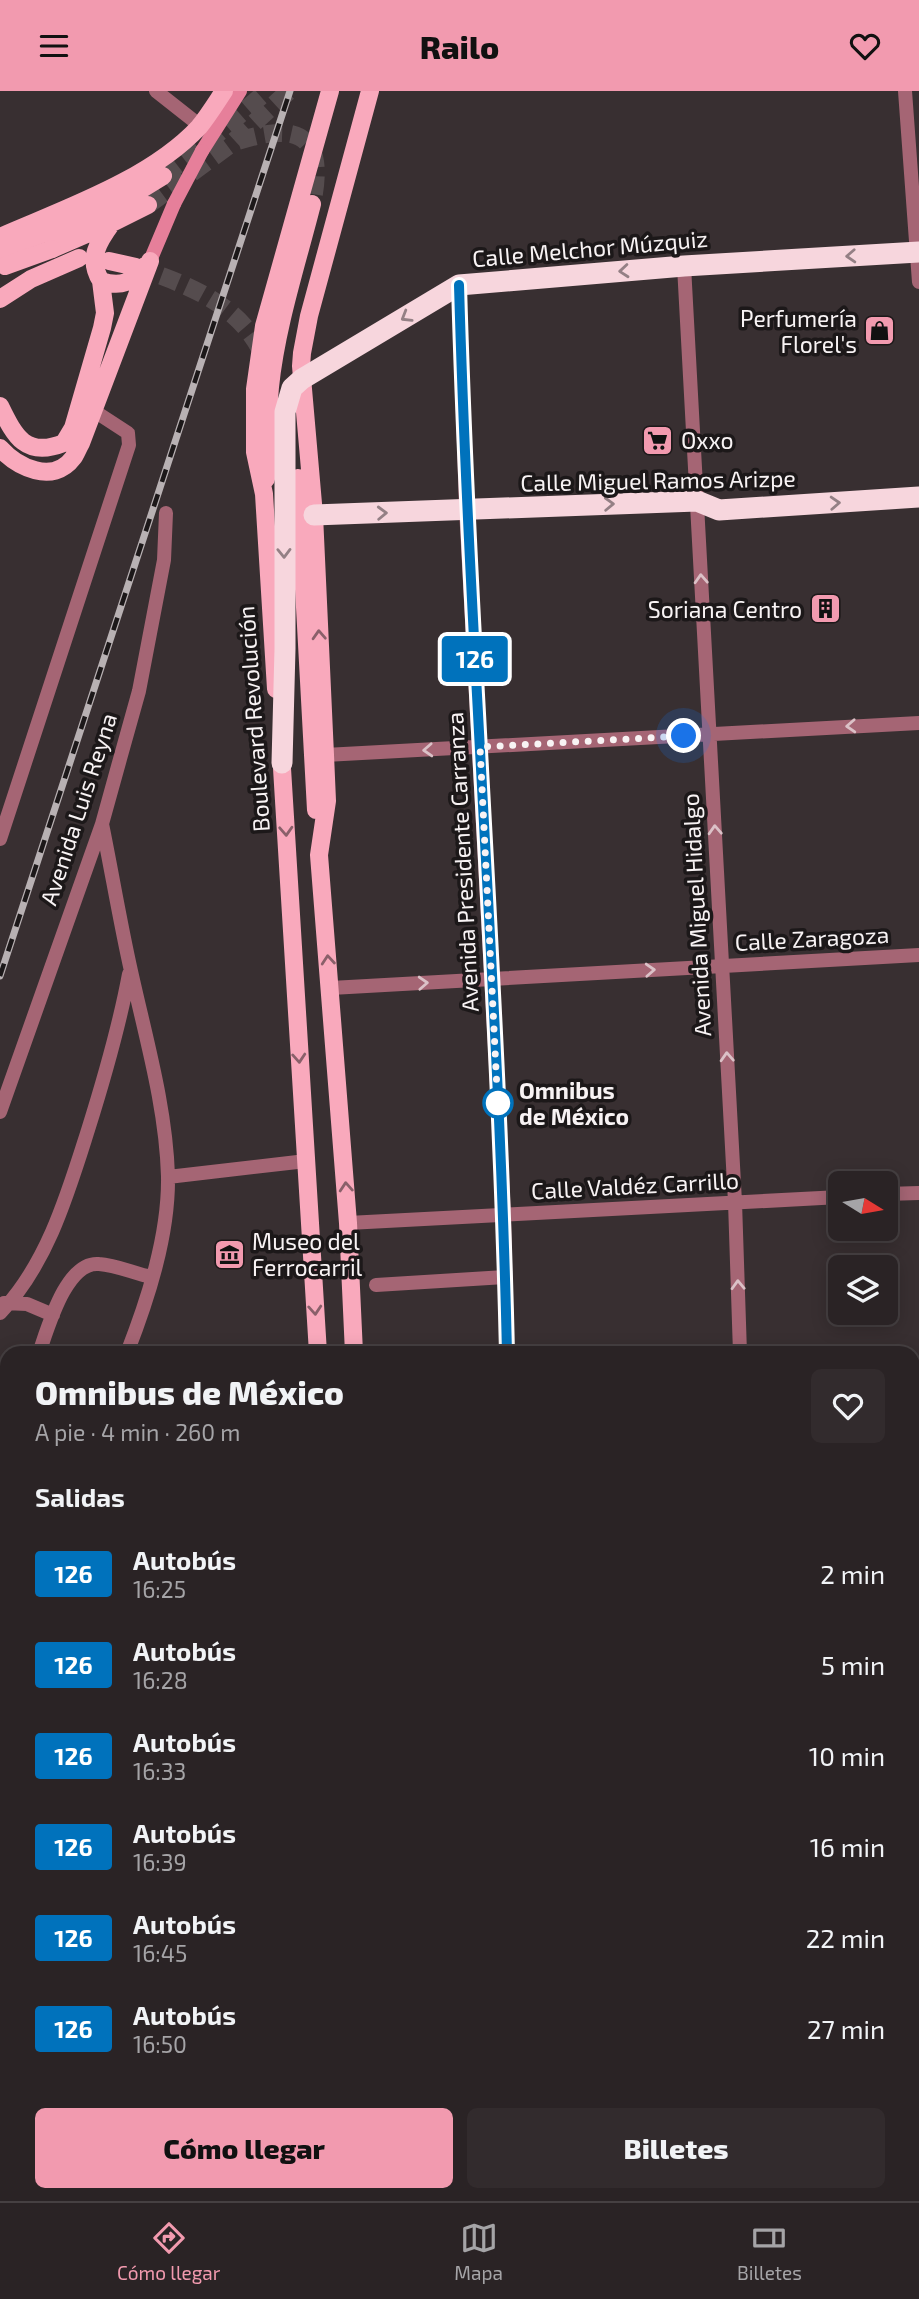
<!DOCTYPE html>
<html lang="es">
<head>
<meta charset="utf-8">
<style>
	body { margin:0; font-family:"Exo 2",sans-serif; background:#322b2d; color:#f1f3f6; height:100vh; display:flex; flex-direction:column; font-size:26px; white-space:nowrap }
	* { box-sizing:border-box; margin:0 }
	p { font-size:23px; color:#a5a4a7 }
	.icon { flex:none; width:38px; height:38px; fill:none; stroke:currentColor; stroke-width:2; stroke-linecap:round; stroke-linejoin:round }
	.map { position:relative; flex:1; overflow:hidden }
	.details { position:absolute; left:0px; top:1255px; width:920px; height:856px; display:flex; flex-direction:column; background:#2a2325; border-radius:21px 21px 0 0; box-shadow:0 4px 18px #0003,0 0 0 2px #464042 }
	.details>* { flex:none }
	.badge { padding:0 14px; border-radius:5px; font-size:24px; line-height:46px }
	.needle { width:46px; rotate:101deg }
	.buttons { position:absolute; left:828px; top:1080px; display:grid; gap:14px }
	.buttons a { display:grid; place-items:center; width:70px; height:70px; border-radius:10px; background:#2a2325; box-shadow:0 4px 18px #0003,0 0 0 2px #464042; font-size:35px }
	.you { position:absolute; width:35px; height:35px; margin:-18px; border:5px solid #fff; border-radius:50%; background:#1a73e8; box-shadow:0 0 0 10px #1a73e833 }
	.map>.badge { position:absolute; translate:-50% -50%; box-shadow:0 0 0 4px #fff }
	h2 { padding:0 35px; font-size:26px; line-height:63px }
	.round { display:grid; place-items:center; flex:none; width:74px; height:74px; border-radius:10px; background:#322b2d }
	.summary { display:flex; align-items:center; justify-content:space-between; height:119px; padding:0 35px }
	h1 { font-size:33px; font-weight:800; line-height:52px }
	.cta { display:flex; gap:14px; margin-top:auto; padding:14px 35px }
	.cta a { flex:1; height:80px; border-radius:10px; background:#f29aaf; color:#111; font-size:28px; font-weight:800; line-height:80px; text-align:center }
	.cta a+a { background:#322b2d; color:#f1f3f6 }
	ul { padding:0; list-style:none }
	li { display:flex; align-items:center; gap:21px; height:91px; padding:0 35px }
	li div { flex:1 }
	li b { display:block; font-size:26px }
	li em { font-style:normal }
	li .badge { min-width:77px; font-weight:700; text-align:center }
	header { display:flex; justify-content:space-between; align-items:center; height:91px; padding:0 35px; background:#f29aaf; color:#111; font-size:32px; font-weight:800 }
	.menu { display:flex; justify-content:space-around; align-items:center; height:98px; border-top:2px solid #464042; background:#2a2325; font-size:19px; color:#a5a4a7 }
	.menu a { display:grid; justify-items:center; gap:4px }
	.menu .on { color:#f29aaf }
	.map>svg:first-child { display:block }
	.lines { fill:none; stroke-linecap:round; stroke-linejoin:round }
	.primary-tunnel { stroke:#554c4e; stroke-width:18; stroke-dasharray:18 9; stroke-linecap:butt }
	.street { stroke:#a56574; stroke-width:14 }
	.secondary { stroke:#e67f9a; stroke-width:14 }
	.primary { stroke:#f9a9bc; stroke-width:18 }
	.highway { stroke:#f7d6dd; stroke-width:21 }
	.rail-casing { stroke:#b8b1b3; stroke-width:7 }
	.rail { stroke:#1c1819; stroke-width:4.5; stroke-dasharray:13; stroke-linecap:butt }
	.secondary-bridge { stroke:#e67f9a; stroke-width:14 }
	.primary-bridge { stroke:#f9a9bc; stroke-width:18 }
	.oneway { stroke:#948085 }
	.oneway2 { stroke:#dbc1c7 }
	.oneway3 { stroke:#8a606a }
	.line-casing { stroke:#fff; stroke-width:16 }
	.line { stroke:#0072bc; stroke-width:10 }
	.walk { stroke:#f8f3f4; stroke-width:7; stroke-dasharray:0 12.6 }
	.stop-dot { fill:#fff; stroke:#0072bc; stroke-width:3.5 }
	.labels { text-anchor:middle; dominant-baseline:central; stroke-width:7; stroke-linejoin:round; paint-order:stroke }
	.street-label { font-size:23px; fill:#f8f3f4; stroke:#1c1819 }
	.poi-label { font-size:23px; fill:#f8f3f4; stroke:#1c1819; text-anchor:end }
	.stop-label { font-size:23px; font-weight:bold; fill:#f8f3f4; stroke:#1c1819; text-anchor:start }
</style>
</head>
<body>
<header><svg class="icon" aria-label="menu" viewBox="0 0 24 24"><path d="M4 6h16M4 12h16M4 18h16"/></svg>Railo<svg class="icon" aria-label="heart" viewBox="0 0 24 24"><path d="M12 20l-8-8c-3-5 5-10 8-4 3-6 11-1 8 4z"/></svg></header>
<div class="map">
<svg width="919" height="2110" viewBox="0 0 919 2110">
	<rect width="100%" height="100%" fill="#382f31"/>
	<g class="lines">
		<path class="primary-tunnel" d="M238,50C301,30 326,46 312,113
			M163,85L214,46L267,0
			M148,114L231,53L289,0
			M136,176C186,193 241,213 264,266"/>
		<path class="street" d="M156,0L208,41
			M905,0L919,191
			M684,175L735,1111L740,1262
			M459,194L466,418L504,1124L507,1262
			M325,664L919,632
			M102,733C112,782 120,831 131,880C146,948 166,1016 168,1085C169,1144 148,1208 127,1262
			M0,748L129,354L128,342L85,314
			M331,897L919,864
			M0,1021L102,733L120,668L139,600L164,469L166,422
			M168,1086L306,1070
			M886,1103L919,1102
			M348,1132L840,1106
			M376,1194L505,1186
			M4,1212L27,1213L53,1224
			M0,1222C47,1174 68,1102 88,1039C104,988 119,937 129,883
			M39,1262C48,1237 66,1170 99,1173C117,1174 135,1183 152,1186
			M914,1315H919
			M914,1335H919
			M0,1365L7,1346
			M914,1493H919
			M0,1555L7,1534
			M0,1799L7,1777
			M914,1866L919,1840
			M914,1904L919,1905
			M5,2110L7,2104
			M398,2110L400,2104
			M628,2110L629,2104
			M868,2110L869,2104"/>
		<path class="secondary" d="M202,60L240,0
			M150,170L174,113
			M914,1665L919,1667
			M729,2104L761,2110"/>
		<path class="primary" d="M112,132C98,151 87,168 101,190C121,197 133,191 145,175
			M0,146C64,118 151,88 199,36C208,25 216,12 224,0
			M52,158L112,132L148,114
			M0,159L111,117L163,85
			M109,170L136,176
			M0,208L31,188L79,167
			M0,315C15,346 26,367 64,352L73,337L102,237L105,222L101,190
			M0,357C17,376 53,394 73,367C76,363 78,357 81,352L150,170
			M298,387L316,719
			M266,388C269,357 267,327 270,296C276,236 297,172 312,113
			M276,598L264,403L255,361V298L264,235L330,0
			M281,661L318,1262
			M354,1262L348,1132L319,764L327,710L325,664L314,424L301,275L302,262L309,225L370,0
			M192,2110L193,2104
			M226,2110L227,2104"/>
		<path class="highway" d="M314,424L697,410L719,419L919,406
			M282,672L285,558V321L292,297L302,288L459,194L684,175L919,161"/>
		<defs>
			<path id="rail" d="M0,885L290,0"/>
		</defs>
		<use href="#rail" class="rail-casing"/>
		<use href="#rail" class="rail"/>
		<path class="secondary-bridge" d="M174,113L202,60"/>
		<path class="primary-bridge" d="M5,175L52,158"/>
	</g>
	<defs><path id="oneway-chevron" d="M-2-3.5L2.5 0L-2 3.5" fill="none" stroke-width="1.6" stroke-linecap="round" stroke-linejoin="round" transform="scale(1.75)"/></defs>
	<g class="oneway">
		<use href="#oneway-chevron" transform="translate(851 165) rotate(177)"/>
		<use href="#oneway-chevron" transform="translate(624 180) rotate(175)"/>
		<use href="#oneway-chevron" transform="translate(406 226) rotate(149)"/>
		<use href="#oneway-chevron" transform="translate(835 412) rotate(-3)"/>
		<use href="#oneway-chevron" transform="translate(609 413) rotate(-2)"/>
		<use href="#oneway-chevron" transform="translate(382 422) rotate(-2)"/>
		<use href="#oneway-chevron" transform="translate(284 462) rotate(89)"/>
	</g>
	<g class="oneway2">
		<use href="#oneway-chevron" transform="translate(701 488) rotate(-93)"/>
		<use href="#oneway-chevron" transform="translate(851 635) rotate(177)"/>
		<use href="#oneway-chevron" transform="translate(428 659) rotate(177)"/>
		<use href="#oneway-chevron" transform="translate(715 739) rotate(-93)"/>
		<use href="#oneway-chevron" transform="translate(650 879) rotate(-3)"/>
		<use href="#oneway-chevron" transform="translate(423 892) rotate(-3)"/>
		<use href="#oneway-chevron" transform="translate(727 966) rotate(-93)"/>
		<use href="#oneway-chevron" transform="translate(738 1194) rotate(-92)"/>
	</g>
	<g class="oneway3">
		<use href="#oneway-chevron" transform="translate(319 544) rotate(-93)"/>
		<use href="#oneway-chevron" transform="translate(286 740) rotate(87)"/>
		<use href="#oneway-chevron" transform="translate(328 869) rotate(-95)"/>
		<use href="#oneway-chevron" transform="translate(299 967) rotate(86)"/>
		<use href="#oneway-chevron" transform="translate(346 1096) rotate(-94)"/>
		<use href="#oneway-chevron" transform="translate(315 1219) rotate(86)"/>
	</g>
	<g class="lines">
		<defs>
			<path id="line" d="M459,194C469,550 499,906 507,1262"/>
		</defs>
		<use href="#line" class="line-casing"/>
		<use href="#line" class="line"/>
		<path class="walk" d="M498,1012V1019L480,656L684,645"/>
	</g>
	<defs>
		<symbol id="shop-square" viewBox="-11 -11 22 22"><rect x="-9" y="-9" width="18" height="18" rx="4" fill="#f29aaf" stroke="#1c1819"/><path d="M-5-2.5h2.3a2.7 3.5 0 0 1 5.4 0H5L5.5 6h-11ZM-1.5-2.5h3a1.5 2.3 0 0 0-3 0Z" fill="#111"/></symbol>
		<symbol id="supermarket-square" viewBox="-11 -11 22 22"><rect x="-9" y="-9" width="18" height="18" rx="4" fill="#f29aaf" stroke="#1c1819"/><path d="M-6-5.5h2.5l.6 2H6L4.5 2H-2.5L-4.4-4H-6ZM-1.5 3.2a1.3 1.3 0 1 0 .1 0ZM3 3.2a1.3 1.3 0 1 0 .1 0Z" fill="#111"/></symbol>
		<symbol id="building-square" viewBox="-11 -11 22 22"><rect x="-9" y="-9" width="18" height="18" rx="4" fill="#f29aaf" stroke="#1c1819"/><path d="M-4-6H4V6H1V3H-1V6H-4ZM-2.5-4.3h1.7v1.8h-1.7ZM.8-4.3h1.7v1.8H.8ZM-2.5-1h1.7V.8h-1.7ZM.8-1h1.7V.8H.8Z" fill="#111"/></symbol>
		<symbol id="museum-square" viewBox="-11 -11 22 22"><rect x="-9" y="-9" width="18" height="18" rx="4" fill="#f29aaf" stroke="#1c1819"/><path d="M0-6L6-3V-2H-6V-3ZM-5-1h2V3h-2ZM-1-1h2V3h-2ZM3-1h2V3H3ZM-6 4H6V6H-6Z" fill="#111"/></symbol>
	</defs>
	<g fill-rule="evenodd">
		<use href="#shop-square" x="862" y="222" width="35" height="35"/>
		<use href="#supermarket-square" x="640" y="332" width="35" height="35"/>
		<use href="#building-square" x="808" y="500" width="35" height="35"/>
		<use href="#museum-square" x="212" y="1146" width="35" height="35"/>
	</g>
	<circle class="stop-dot" cx="498" cy="1012" r="14"/>
	<g class="labels">
		<g class="street-label">
			<text transform="translate(590 157) rotate(-5)">Calle Melchor Múzquiz</text>
			<text transform="translate(658 389) rotate(-1)">Calle Miguel Ramos Arizpe</text>
			<text transform="translate(253 628) rotate(-94)">Boulevard Revolución</text>
			<text transform="translate(78 718) rotate(-72)">Avenida Luis Reyna</text>
			<text transform="translate(462 771) rotate(-93)">Avenida Presidente Carranza</text>
			<text transform="translate(696 824) rotate(-93)">Avenida Miguel Hidalgo</text>
			<text transform="translate(812 847) rotate(-3)">Calle Zaragoza</text>
			<text transform="translate(635 1094) rotate(-3)">Calle Valdéz Carrillo</text>
		</g>
		<g class="poi-label">
			<text x="857" y="227">Perfumería<tspan x="857" dy="26">Florel's</tspan></text>
			<text x="681" y="349" text-anchor="start">Oxxo</text>
			<text x="802" y="518">Soriana Centro</text>
			<text x="252" y="1150" text-anchor="start">Museo del<tspan x="252" dy="26">Ferrocarril</tspan></text>
		</g>
		<g class="stop-label">
			<text x="519" y="999">Omnibus<tspan x="519" dy="26">de México</tspan></text>
		</g>
	</g>
</svg>
<div class="buttons">
<a><svg class="needle" viewBox="-14 -14 28 28"><path d="M0-13l5 13h-10z" fill="#e53935"/><path d="M0 13l5-13h-10z" fill="#a5a4a7"/></svg></a>
<a><svg class="icon" aria-label="layers" viewBox="0 0 24 24"><path d="M12 4l9 5-9 5-9-5zM3 14l9 5 9-5"/></svg></a>
</div>
<div class="you" style="left:684px;top:645px"></div>
<b class="badge" style="left:475px;top:568px;background:#0072bc;color:#fff">126</b>
<section class="details">
<div class="summary"><div><h1>Omnibus de México</h1><p>A pie · 4 min · 260 m</p></div><a class="round"><svg class="icon" aria-label="heart" viewBox="0 0 24 24"><path d="M12 20l-8-8c-3-5 5-10 8-4 3-6 11-1 8 4z"/></svg></a></div>
<h2>Salidas</h2>
<ul>
<li><span class="badge" style="background:#0072bc;color:#fff">126</span><div><b>Autobús</b><p>16:25</p></div><em>2 min</em></li>
<li><span class="badge" style="background:#0072bc;color:#fff">126</span><div><b>Autobús</b><p>16:28</p></div><em>5 min</em></li>
<li><span class="badge" style="background:#0072bc;color:#fff">126</span><div><b>Autobús</b><p>16:33</p></div><em>10 min</em></li>
<li><span class="badge" style="background:#0072bc;color:#fff">126</span><div><b>Autobús</b><p>16:39</p></div><em>16 min</em></li>
<li><span class="badge" style="background:#0072bc;color:#fff">126</span><div><b>Autobús</b><p>16:45</p></div><em>22 min</em></li>
<li><span class="badge" style="background:#0072bc;color:#fff">126</span><div><b>Autobús</b><p>16:50</p></div><em>27 min</em></li>
</ul>
<div class="cta"><a>Cómo llegar</a><a>Billetes</a></div>
</section>
</div>
<nav class="menu">
<a class="on"><svg class="icon" aria-label="directions" viewBox="0 0 24 24"><path d="M12 3l9 9-9 9-9-9zM9 14v-3h6M13 9l2 2-2 2"/></svg>Cómo llegar</a>
<a><svg class="icon" aria-label="map" viewBox="0 0 24 24"><path d="M3 6l6-2 6 2 6-2v14l-6 2-6-2-6 2zM9 4v14M15 6v14"/></svg>Mapa</a>
<a><svg class="icon" aria-label="tickets" viewBox="0 0 24 24"><path d="M3 7h18v10H3zM15 7v10"/></svg>Billetes</a>
</nav>
</body>
</html>
